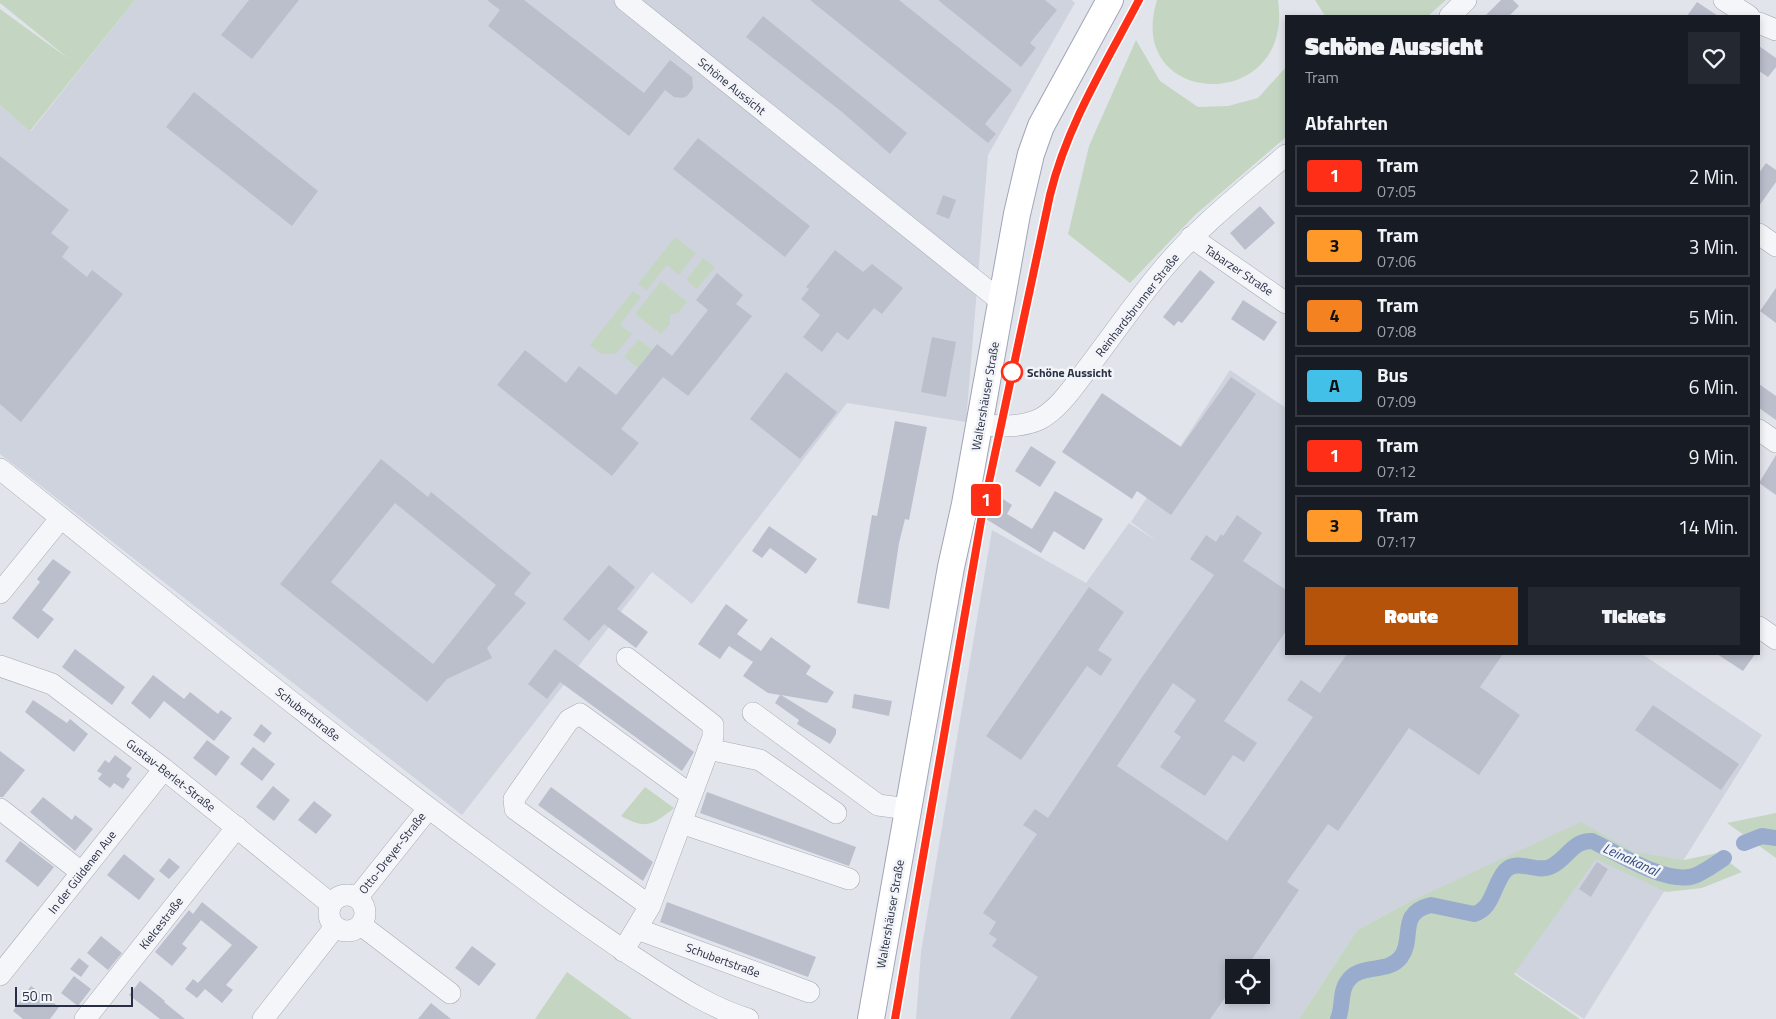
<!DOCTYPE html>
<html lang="de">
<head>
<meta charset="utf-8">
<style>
	body { margin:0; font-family:"Titillium Web",sans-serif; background:#242831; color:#f1f3f6; height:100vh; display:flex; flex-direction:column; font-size:19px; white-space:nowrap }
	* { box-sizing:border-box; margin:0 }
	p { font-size:16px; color:#9ea1a6 }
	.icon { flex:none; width:28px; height:28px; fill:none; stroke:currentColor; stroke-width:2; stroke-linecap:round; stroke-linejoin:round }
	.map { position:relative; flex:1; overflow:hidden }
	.details { position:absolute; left:1285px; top:15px; width:475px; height:640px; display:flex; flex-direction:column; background:#171b24; border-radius:0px; box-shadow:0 2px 8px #0003 }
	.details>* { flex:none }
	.badge { padding:0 10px; border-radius:4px; font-size:18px; line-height:32px }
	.buttons { position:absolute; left:1225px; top:959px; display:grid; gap:10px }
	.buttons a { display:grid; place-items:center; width:45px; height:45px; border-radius:0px; background:#171b24; box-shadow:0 2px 8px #0003; font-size:25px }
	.scale { position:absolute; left:15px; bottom:12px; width:118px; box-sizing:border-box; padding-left:5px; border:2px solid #282f45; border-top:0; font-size:14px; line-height:18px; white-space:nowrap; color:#282f45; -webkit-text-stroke:4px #f2f4f8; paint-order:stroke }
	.map>.badge { position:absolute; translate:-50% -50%; box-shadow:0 0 0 2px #fff }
	h2 { padding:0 20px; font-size:19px; line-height:45px }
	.round { display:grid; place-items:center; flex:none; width:52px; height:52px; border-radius:0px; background:#242831 }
	.summary { display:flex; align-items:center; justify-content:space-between; height:85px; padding:0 20px }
	h1 { font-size:24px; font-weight:800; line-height:38px }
	.primary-button { display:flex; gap:10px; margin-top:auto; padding:10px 20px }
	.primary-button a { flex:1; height:58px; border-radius:0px; background:#b45309; color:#fff; font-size:20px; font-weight:800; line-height:58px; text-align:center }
	.primary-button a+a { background:#242831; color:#f1f3f6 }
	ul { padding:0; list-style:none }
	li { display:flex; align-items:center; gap:15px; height:62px; margin:0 10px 8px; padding:0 10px; border:2px solid #363941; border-radius:0px }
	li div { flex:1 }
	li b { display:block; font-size:19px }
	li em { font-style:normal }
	li .badge { min-width:55px; font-weight:700; text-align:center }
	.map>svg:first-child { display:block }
	.built { fill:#cfd3de; fill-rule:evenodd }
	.green { fill:#c4d6c2 }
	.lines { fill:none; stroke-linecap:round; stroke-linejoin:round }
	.canal { stroke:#9aacce; stroke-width:16 }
	.building { fill:#bbbfcc; fill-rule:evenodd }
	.minor-casing { stroke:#a6aab6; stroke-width:22 }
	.major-casing { stroke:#a0a6b8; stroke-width:28 }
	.minor { stroke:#f5f6f9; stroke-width:21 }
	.major { stroke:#fff; stroke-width:26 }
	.tram { stroke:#798197; stroke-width:1 }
	.line-casing { stroke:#fff; stroke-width:11 }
	.line { stroke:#ff2e17; stroke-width:8 }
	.stop-dot { fill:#fff; stroke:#ff2e17; stroke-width:2.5 }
	.labels { text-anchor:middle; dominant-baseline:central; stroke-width:5; stroke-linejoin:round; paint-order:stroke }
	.street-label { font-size:12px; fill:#282f45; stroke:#f2f4f8 }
	.stop-label { font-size:12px; font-weight:bold; fill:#282f45; stroke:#f2f4f8; text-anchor:start }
	.water-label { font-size:14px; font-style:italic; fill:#2e477d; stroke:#f2f4f8 }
</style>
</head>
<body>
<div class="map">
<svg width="1776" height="1019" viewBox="0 0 1776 1019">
	<rect width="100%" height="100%" fill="#e2e4eb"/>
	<path class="built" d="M135,0H1072L1075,3L988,155L966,422L847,403L692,604L652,572L462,815L0,454V105L31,131Z
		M1230,370L1286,408V654H1642L1762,735L1584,1019L1409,902L1357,930L1299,1019H916L921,952L992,530L1086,583L1129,523L1157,541L1131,522ZM1234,968H1261V995H1234Z"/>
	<path class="green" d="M0,0H135L30,131L0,105V9L69,59L0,3Z
		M1157,0H1278C1295,115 1123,109 1157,0Z
		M1315,0H1446L1428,16H1325Z
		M1136,40L1160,81L1198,107L1228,106L1258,98L1286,67V137L1195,215L1130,283L1068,234L1089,146Z
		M675,237L696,253L679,275L667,265L646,291L638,284Z
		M703,258L715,267L697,289L686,280Z
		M661,281L687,302L678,313L670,315V324L661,334L635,314Z
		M633,291L641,297L620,325L632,334L616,354H601L590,345Z
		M638,339L653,350L638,368L624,357Z
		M645,787L674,808C653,825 646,830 621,816Z
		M1776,813V858L1727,823Z
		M1581,822L1634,852L1684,860L1717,853L1742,872L1702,888L1666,892L1596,859L1514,974L1580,1019H1299L1357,930L1409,902Z
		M567,972L632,1019H535Z"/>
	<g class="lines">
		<path class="canal" d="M1744,843L1762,836L1776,838
			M1338,1019C1343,1008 1340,991 1347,982C1360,962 1387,975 1401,957C1415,938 1397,913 1431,905L1474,914C1493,909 1493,885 1505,871C1517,858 1536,873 1550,867C1567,860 1572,840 1592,841C1618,853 1662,882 1690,877C1701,875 1715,864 1724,858"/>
	</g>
	<path class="building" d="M249,0H299L252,59L221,35Z
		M487,0H524L644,93L670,60L692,77L693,88L687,96L682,98L674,97L665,90L629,136L488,26L500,10Z
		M810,0H899L1012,90L985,124L996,134L988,143Z
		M938,0H1045L1057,10L1030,43L1036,48L1021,67Z
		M1501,0H1513L1519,6L1509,16H1485Z
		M1697,2L1718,16H1687Z
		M763,16L907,133L890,154L842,112L746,37Z
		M1759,46L1776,58V67L1768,77L1759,71Z
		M194,92L318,191L292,226L166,127Z
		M698,138L810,226L785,257L673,169Z
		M0,156L69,210L51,233L69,247L62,257L87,277L92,270L123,294L21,422L0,404Z
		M1766,163L1776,170V182L1759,206V173Z
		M943,195L956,200L949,219L936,214Z
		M1260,206L1275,223L1245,250L1230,233Z
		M835,250L863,272L872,264L903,288L882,314L874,308L848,340L837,332L822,352L803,337L820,315L801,299L809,289L806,287Z
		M1200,270L1215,282L1182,323L1178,321L1174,326L1163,317Z
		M717,273L743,295L736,304L752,316L688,396L663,377L621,429L639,443L612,476L497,385L525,350L566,383L579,366L616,395L657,344L672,356L708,310L696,300Z
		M1776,288V323L1760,311Z
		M1243,300L1277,322L1264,341L1231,319Z
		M932,337L956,342L946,397L921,392Z
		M786,372L837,412L800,459L750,419Z
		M1231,377L1256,394L1171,515L1137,491L1132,499L1062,452L1102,393L1181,447Z
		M1759,384L1776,396V420L1759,408Z
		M895,421L927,427L909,520L905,519L899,543L889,609L857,603L872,515L877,516Z
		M1031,446L1056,462L1040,487L1015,471Z
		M1776,455V495L1759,483Z
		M381,459L428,497L431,492L531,573L514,594L526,603L487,648L492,658L447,679L427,702L280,584ZM395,503L496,585L433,664L331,582Z
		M1055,491L1103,519L1084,550L1054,531L1041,553L986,519L1000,497L1012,505L1007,514L1032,529Z
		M1237,515L1262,533L1243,561L1286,590V631L1224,721L1257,743L1244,762L1233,755L1205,796L1160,767L1181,737L1174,732L1196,700L1173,683L1117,766L1227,841L1313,717L1287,700L1301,680L1320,693L1347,654H1503L1480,687L1520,715L1479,775L1409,728L1338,831L1328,824L1287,882L1299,890L1246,968H1234V985L1210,1019H1010L1038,977L992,946L997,939L989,934L996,922L983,913L1037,834L1023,825L1035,809L1048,818L1140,680L1214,575L1190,559L1206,535L1216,542L1221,534L1223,536Z
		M769,526L817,559L806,574L770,548L762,558L752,551Z
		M53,559L71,572L42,610L54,619L38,639L12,618L40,582L37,579Z
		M609,565L635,587L617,609L648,632L636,648L604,624L589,641L563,619Z
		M1089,587L1124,612L1098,650L1112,659L1101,676L1087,666L1021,760L986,736Z
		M726,604L748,620L737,634L761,651L771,637L811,666L806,674L834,692L827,703L781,695L836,729V734L830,744L797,724L799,720L775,703L780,695L768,693L743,676L753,662L729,646L720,659L698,644Z
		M75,649L125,687L112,705L62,667Z
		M555,649L694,752L682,771L560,682L547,699L528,684Z
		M1717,654H1755L1743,671Z
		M153,675L184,699L190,692L218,714L221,710L232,718L214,741L164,701L150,719L131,703Z
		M854,694L892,701L889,716L852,708Z
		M33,700L67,723L70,719L88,734L74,752L25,712Z
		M1653,705L1739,764L1721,790L1635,730Z
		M261,724L272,733L264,743L253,735Z
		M207,740L230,757L216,776L193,758Z
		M253,747L275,764L262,781L240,764Z
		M0,751L25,770L3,797H0Z
		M115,755L132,768L126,776L130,779L123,789L114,783L110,788L98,779L102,774L97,771L105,760L109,763Z
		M273,786L290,800L274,821L256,807Z
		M551,787L653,862L643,881L538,805Z
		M707,792L856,847L849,866L700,813Z
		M43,797L72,820L75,815L93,829L75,851L30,812Z
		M314,801L332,815L316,834L298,820Z
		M20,841L54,867L38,887L5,861Z
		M124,854L155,879L139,900L107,875Z
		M169,858L180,867L169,879L159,871Z
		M1597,862L1608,869L1591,897L1579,889Z
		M202,902L258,947L226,985L233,990L222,1003L205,989L197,998L185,989L193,979L198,983L232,945L197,917L201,920L182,944L187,948L172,966L155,952L189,910L193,914Z
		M667,902L816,957L808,977L660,922Z
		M101,936L122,953L108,970L87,953Z
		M472,946L496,964L479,986L455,968Z
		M79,958L89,966L81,977L70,969Z
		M74,976L91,989L78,1006L61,993Z
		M140,981L165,1001L164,1002L185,1019H160L129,995Z
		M31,986L59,1007L50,1019H23L13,1011Z
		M431,1003L451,1019H418Z"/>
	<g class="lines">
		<defs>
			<path id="minor" d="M625,0L1002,302
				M1724,0L1749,16
				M1450,16L1466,0
				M1759,23L1776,30
				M1759,234L1776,246
				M1191,237L1286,303
				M980,424C1000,427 1021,428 1040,419C1059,409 1074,386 1087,369C1112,336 1136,301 1163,269C1199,226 1244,191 1286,155
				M1759,430L1776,442
				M0,469C169,604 337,742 512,870C557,904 602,937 649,967C681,988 712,1008 748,1019
				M0,593L61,518
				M1759,627L1776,639
				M0,666L52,684L164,769L331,904
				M753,713L878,805L908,809
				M708,749L760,760L836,813
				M0,809L81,872
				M681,823L849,879
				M329 913a18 18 0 1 1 36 0a18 18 0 1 1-36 0Z
				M357,898L428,809
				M650,906L515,809L514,799L569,720L580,714L691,795
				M361,925L450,993
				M637,929L809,992
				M623,951L650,906L713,737V725L627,658
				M0,975L164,769
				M85,1019L237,827
				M263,1019L335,927"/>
			<path id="major" d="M871,1019L951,567L965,504L1017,214L1031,154L1041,126L1110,0"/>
		</defs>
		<use href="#minor" class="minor-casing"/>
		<use href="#major" class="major-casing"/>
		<use href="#minor" class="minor"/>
		<use href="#major" class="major"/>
		<path class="tram" d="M894,1019L982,515L1053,185C1071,120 1108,60 1139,0"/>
	</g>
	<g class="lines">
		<defs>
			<path id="line" d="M895,1019L982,515L1050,195C1067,125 1106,63 1139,0"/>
		</defs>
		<use href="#line" class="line-casing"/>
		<use href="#line" class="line"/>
	</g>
	<circle class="stop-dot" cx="1012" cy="372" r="10"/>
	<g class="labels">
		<g class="street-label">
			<text transform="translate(732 86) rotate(39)">Schöne Aussicht</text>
			<text transform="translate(1239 270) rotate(34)">Tabarzer Straße</text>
			<text transform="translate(1137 305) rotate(-52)">Reinhardsbrunner Straße</text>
			<text transform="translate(985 396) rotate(-80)">Waltershäuser Straße</text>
			<text transform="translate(308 714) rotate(38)">Schubertstraße</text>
			<text transform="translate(171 775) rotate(38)">Gustav-Berlet-Straße</text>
			<text transform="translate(392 853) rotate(-52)">Otto-Dreyer-Straße</text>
			<text transform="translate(82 872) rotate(-52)">In der Güldenen Aue</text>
			<text transform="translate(890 914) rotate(-80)">Waltershäuser Straße</text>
			<text transform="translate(161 923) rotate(-52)">Kielcestraße</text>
			<text transform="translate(723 960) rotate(20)">Schubertstraße</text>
		</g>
		<g class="stop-label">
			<text x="1027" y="372">Schöne Aussicht</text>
		</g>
		<g class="water-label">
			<text transform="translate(1631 859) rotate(25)">Leinakanal</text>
		</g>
	</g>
</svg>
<div class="buttons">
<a><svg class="icon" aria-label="locate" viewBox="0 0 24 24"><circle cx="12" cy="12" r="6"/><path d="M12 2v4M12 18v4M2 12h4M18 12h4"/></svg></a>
</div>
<div class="scale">50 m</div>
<b class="badge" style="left:986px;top:500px;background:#ff2e17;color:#fff">1</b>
<section class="details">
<div class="summary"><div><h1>Schöne Aussicht</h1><p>Tram</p></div><a class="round"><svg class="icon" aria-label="heart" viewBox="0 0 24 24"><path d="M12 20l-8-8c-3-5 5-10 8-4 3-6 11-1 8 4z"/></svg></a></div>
<h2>Abfahrten</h2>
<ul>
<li><span class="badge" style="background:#ff2e17;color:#fff">1</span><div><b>Tram</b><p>07:05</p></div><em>2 Min.</em></li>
<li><span class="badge" style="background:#ff9929;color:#111">3</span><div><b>Tram</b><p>07:06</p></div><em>3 Min.</em></li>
<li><span class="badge" style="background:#f58220;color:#111">4</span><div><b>Tram</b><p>07:08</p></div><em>5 Min.</em></li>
<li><span class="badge" style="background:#42c0e8;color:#111">A</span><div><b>Bus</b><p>07:09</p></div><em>6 Min.</em></li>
<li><span class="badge" style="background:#ff2e17;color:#fff">1</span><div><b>Tram</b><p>07:12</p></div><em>9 Min.</em></li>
<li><span class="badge" style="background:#ff9929;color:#111">3</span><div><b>Tram</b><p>07:17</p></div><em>14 Min.</em></li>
</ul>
<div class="primary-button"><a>Route</a><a>Tickets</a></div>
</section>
</div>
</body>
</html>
